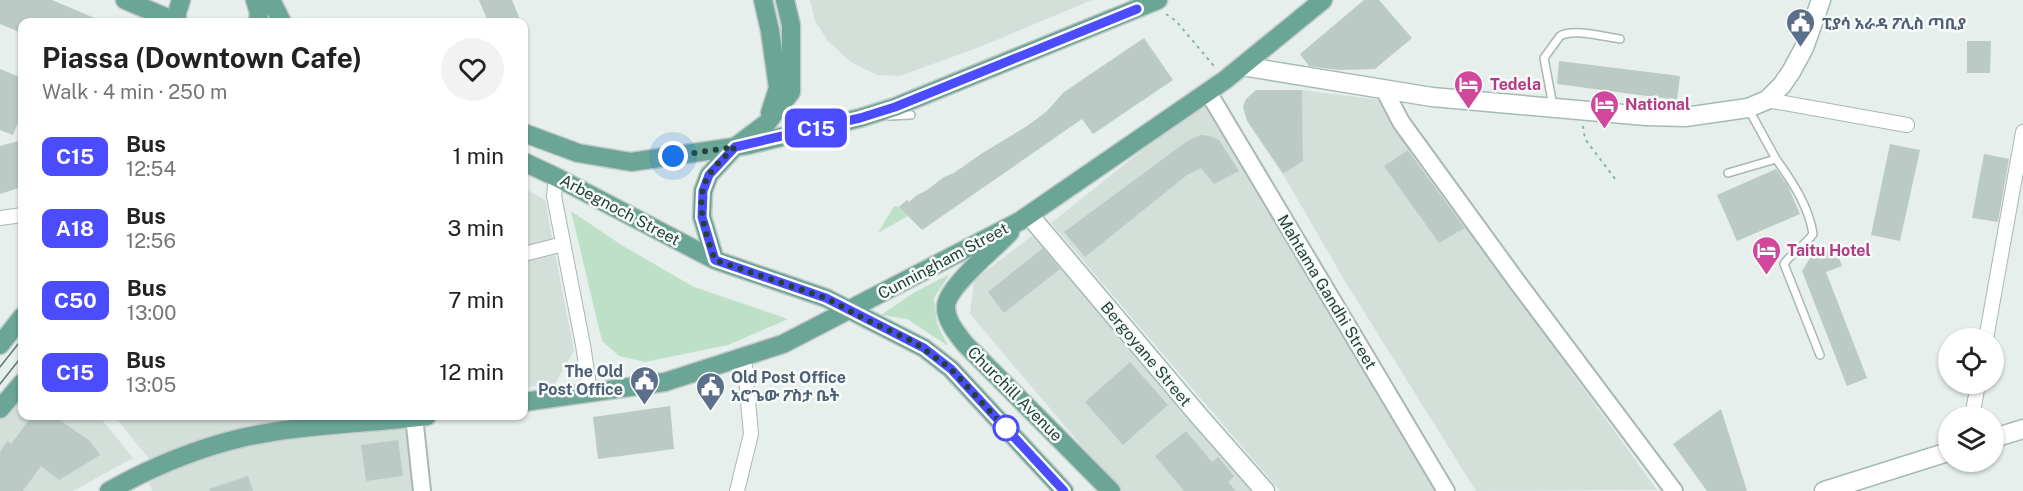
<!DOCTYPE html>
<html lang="en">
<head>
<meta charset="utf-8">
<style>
	body { margin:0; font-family:"Public Sans","Noto Sans Ethiopic",sans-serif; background:#f2f2f2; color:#222; height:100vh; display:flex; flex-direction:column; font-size:22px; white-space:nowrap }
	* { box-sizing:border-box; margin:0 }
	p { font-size:20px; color:#767676 }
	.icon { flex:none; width:33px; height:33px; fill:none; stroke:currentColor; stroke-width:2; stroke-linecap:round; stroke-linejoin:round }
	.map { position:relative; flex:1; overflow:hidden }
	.sheet { position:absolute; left:18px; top:18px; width:510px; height:402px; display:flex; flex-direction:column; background:#fff; border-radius:12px; box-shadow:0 2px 4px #0004 }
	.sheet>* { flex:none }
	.badge { padding:0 12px; border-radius:9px; font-size:21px; line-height:39px }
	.tools { position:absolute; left:1938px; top:328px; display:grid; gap:12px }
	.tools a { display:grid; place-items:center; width:66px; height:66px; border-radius:50%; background:#fff; box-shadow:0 2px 4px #0004; font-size:30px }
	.you { position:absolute; width:30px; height:30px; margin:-15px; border:4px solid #fff; border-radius:50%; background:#1a73e8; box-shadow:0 0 0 9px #1a73e833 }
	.map>.badge { position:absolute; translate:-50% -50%; box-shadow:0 0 0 3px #fff }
	.round { display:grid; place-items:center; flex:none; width:63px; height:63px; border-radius:32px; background:#f2f2f2 }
	.overview { display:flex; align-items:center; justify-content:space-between; height:102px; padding:0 24px }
	h1 { font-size:28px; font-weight:700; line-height:45px }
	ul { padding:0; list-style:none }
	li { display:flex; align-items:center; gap:18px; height:72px; padding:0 24px }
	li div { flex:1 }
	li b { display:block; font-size:22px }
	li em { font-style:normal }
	li .badge { min-width:66px; font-weight:700; text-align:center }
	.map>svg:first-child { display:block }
	.built { fill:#d4dfda }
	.green { fill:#bfe0c8 }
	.building { fill:#bbcac4 }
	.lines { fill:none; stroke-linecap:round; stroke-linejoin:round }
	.service-casing { stroke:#a8b8b2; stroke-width:10 }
	.minor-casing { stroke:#a8b8b2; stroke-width:16 }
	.tertiary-casing { stroke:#a8b8b2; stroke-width:20 }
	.secondary-casing { stroke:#a4bbb3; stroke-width:21 }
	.primary-casing { stroke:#c2cac8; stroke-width:21 }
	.path { stroke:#86b3a5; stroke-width:2; stroke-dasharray:3 4.5; stroke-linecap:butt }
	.service { stroke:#fff; stroke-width:7 }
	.minor { stroke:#fff; stroke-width:14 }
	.tertiary { stroke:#fff; stroke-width:16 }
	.secondary { stroke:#fff; stroke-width:18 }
	.primary { stroke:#6aa596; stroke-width:18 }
	.tram { stroke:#5f7d75; stroke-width:1.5 }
	.line-casing { stroke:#fff; stroke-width:14 }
	.line { stroke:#4c4cff; stroke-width:9 }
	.walk { stroke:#24423a; stroke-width:6; stroke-dasharray:0 10.8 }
	.stop-dot { fill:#fff; stroke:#4c4cff; stroke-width:3 }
	.labels { text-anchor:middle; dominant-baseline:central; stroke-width:5; stroke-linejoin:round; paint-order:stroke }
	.service-label { font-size:16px; font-weight:bold; fill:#4e5e75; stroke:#f7fbf9; text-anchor:start }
	.hotel-label { font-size:16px; font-weight:bold; fill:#b23c85; stroke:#f7fbf9; text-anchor:start }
	.street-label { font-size:16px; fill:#24423a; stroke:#f7fbf9 }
</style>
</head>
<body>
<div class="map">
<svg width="2023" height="491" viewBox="0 0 2023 491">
	<rect width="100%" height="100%" fill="#e6efeb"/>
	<path class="built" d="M810,0H1092L982,46L900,76L877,75L851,62L828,41L815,21Z
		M1302,90L1380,100L1410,149L1385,166L1439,242L1467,227L1657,490L1476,491L1346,283L1283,174L1303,160Z
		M1210,96L1443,491H1280L1051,223Z
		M524,188L545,200L574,351L555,384L524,387Z
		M1041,229L1267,491H1120L970,314L974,280Z
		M22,395V416H99L133,458L73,491H0V421Z
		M114,416H413L417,491H152L145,470L212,442L150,460Z"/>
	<path class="green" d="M894,206L899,207L908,216L878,233Z
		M571,211L623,246L694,287L788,319L728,345L645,362L619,356L602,341Z
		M950,274L934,298L937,324L948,346L907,319L881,315L915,292Z"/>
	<path class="building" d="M0,0H52L104,22H22V33L0,24Z
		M479,0H512L521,22H488Z
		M1364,0H1379L1412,38L1375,69L1339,70L1309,66L1300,54Z
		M1144,38L1173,80L1093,134L1082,119L922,230L899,207L907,200L909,202L917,195L927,190L944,177L954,173L981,154L1027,126L1047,111L1064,92Z
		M1967,41H1991L1990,73H1967Z
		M1559,61L1680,76L1677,100L1557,84Z
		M0,69L22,78L18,92L22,94V113L13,135L0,130Z
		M1256,90H1302L1303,161L1283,174L1247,121L1243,107L1246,99Z
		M1201,135L1210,136L1219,140L1239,171L1214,184L1201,168L1187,175L1085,257L1064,232L1171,153L1189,140Z
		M22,140V187L0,194V146Z
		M1890,144L1920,150L1900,241L1871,235Z
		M1408,150L1465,228L1439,243L1384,166Z
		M1984,154L2009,159L1998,222L1972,218Z
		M1776,169L1788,186L1800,214L1737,241L1717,195Z
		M1043,248L1060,269L1004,313L988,292Z
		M1835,248L1842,266L1826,272L1867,378L1847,386L1802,271L1810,258Z
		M1130,362L1168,405L1123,445L1085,402Z
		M670,406L674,449L598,459L593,417Z
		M1721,409L1747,491H1707L1673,444Z
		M32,416H54L90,441L100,455L59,480L41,466L23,491H0V452L7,441L11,444Z
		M1186,431L1212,462L1218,457L1234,476L1228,482L1236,491H1184L1155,456Z
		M398,440L403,476L366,481L361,445Z
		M248,476L253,491H210L209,489Z"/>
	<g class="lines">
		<defs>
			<path id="service" d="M1553,106L1544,58L1560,36C1573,28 1605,37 1620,39
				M890,116L911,115
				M1776,159C1792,181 1809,207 1813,234C1805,246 1792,252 1784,264L1820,355
				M1728,173L1776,159L1748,108"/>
			<path id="minor" d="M1767,100L1907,125
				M556,177L554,196L583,345L590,392
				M0,218L22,215
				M524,254L563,244
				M1986,339L2023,132
				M1972,417L1978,384
				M737,491L751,434L744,357"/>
			<path id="tertiary" d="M1385,91L1401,122L1518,283L1674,491
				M1208,92L1446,491
				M414,416L422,491"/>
			<path id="secondary" d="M1242,66L1432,97L1646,116L1685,117L1748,108L1767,100L1782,85L1791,72L1804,48L1821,0
				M1029,215L1199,416L1265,491
				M1994,438L2023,429
				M1824,491L1948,452"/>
			<path id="primary" d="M125,0L177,22
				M255,0L259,13L258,22
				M271,0L282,22
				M763,0L770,31L778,88L770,113
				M177,22V13L181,0
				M524,133L578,153L631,162L748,145L860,118L895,107L1158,0
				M524,162L556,177L715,260L826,298L924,348L951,369L1064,491
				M1010,232C996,248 946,287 946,307C946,321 957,334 965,344L1111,491
				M715,260L702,217L703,191L709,175L735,147L767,123L791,92V25L785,0
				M0,345L22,317
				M524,402L665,382L783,344L1020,221L1225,80L1323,0
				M0,409L22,383
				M109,491C150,468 195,449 241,438C302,424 366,424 427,416"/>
		</defs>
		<use href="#service" class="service-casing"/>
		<use href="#minor" class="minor-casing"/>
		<use href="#tertiary" class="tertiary-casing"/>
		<use href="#secondary" class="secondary-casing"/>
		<use href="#primary" class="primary-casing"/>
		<path class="path" d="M1166,14L1176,21L1214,66
			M1583,126L1585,139L1616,180"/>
		<use href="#service" class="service"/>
		<use href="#minor" class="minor"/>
		<use href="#tertiary" class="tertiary"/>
		<use href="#secondary" class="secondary"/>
		<use href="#primary" class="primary"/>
		<path class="tram" d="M0,367L22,339
			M0,384L22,356"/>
	</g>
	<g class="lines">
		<defs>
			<path id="line" d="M1064,491L951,369L924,348L826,298L715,260L702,217L703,191L709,175L735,147L860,118L895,107L1137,9"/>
		</defs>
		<use href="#line" class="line-casing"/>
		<use href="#line" class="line"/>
		<path class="walk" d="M673,156L735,147C726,156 716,164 709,175C693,201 706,234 715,260L826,298L867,320L914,342L951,369L1008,431L1006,428"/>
	</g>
	<defs>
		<symbol id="civic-pin" viewBox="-11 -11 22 30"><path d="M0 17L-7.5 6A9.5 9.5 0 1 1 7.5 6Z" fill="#5c6f8a" stroke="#f7fbf9"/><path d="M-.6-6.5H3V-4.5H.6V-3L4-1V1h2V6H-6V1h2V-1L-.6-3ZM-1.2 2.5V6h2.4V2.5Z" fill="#fff"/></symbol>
		<symbol id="hotel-pin" viewBox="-11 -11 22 30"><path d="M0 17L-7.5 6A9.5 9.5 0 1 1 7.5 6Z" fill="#d1479c" stroke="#f7fbf9"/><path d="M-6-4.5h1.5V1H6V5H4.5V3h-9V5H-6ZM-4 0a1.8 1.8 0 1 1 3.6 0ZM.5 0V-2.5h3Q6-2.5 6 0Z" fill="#fff"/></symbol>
	</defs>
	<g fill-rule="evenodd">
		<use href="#civic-pin" x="1784" y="6" width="33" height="45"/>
		<use href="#hotel-pin" x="1452" y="68" width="33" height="45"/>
		<use href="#hotel-pin" x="1588" y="88" width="33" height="45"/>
		<use href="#hotel-pin" x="1750" y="234" width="33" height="45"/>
		<use href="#civic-pin" x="628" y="364" width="33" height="45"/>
		<use href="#civic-pin" x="694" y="370" width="33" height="45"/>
	</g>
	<circle class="stop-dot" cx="1006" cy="428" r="12"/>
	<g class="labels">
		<g class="service-label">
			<text x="1822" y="23">ፒያሳ አራዳ ፖሊስ ጣቢያ</text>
			<text x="623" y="371" text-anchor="end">The Old<tspan x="623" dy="18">Post Office</tspan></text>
			<text x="731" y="377">Old Post Office<tspan x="731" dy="18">አሮጌው ፖስታ ቤት</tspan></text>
		</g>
		<g class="hotel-label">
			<text x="1490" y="84">Tedela</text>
			<text x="1625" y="104">National</text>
			<text x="1787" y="250">Taitu Hotel</text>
		</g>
		<g class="street-label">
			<text transform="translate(620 210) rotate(28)">Arbegnoch Street</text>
			<text transform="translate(943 261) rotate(-28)">Cunningham Street</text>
			<text transform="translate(1327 292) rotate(59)">Mahtama Gandhi Street</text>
			<text transform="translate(1146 354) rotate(50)">Bergoyane Street</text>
			<text transform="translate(1015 394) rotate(45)">Churchill Avenue</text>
		</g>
	</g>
</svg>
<div class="tools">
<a><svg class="icon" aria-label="locate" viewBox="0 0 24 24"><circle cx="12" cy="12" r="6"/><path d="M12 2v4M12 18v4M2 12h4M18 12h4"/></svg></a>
<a><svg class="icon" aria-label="layers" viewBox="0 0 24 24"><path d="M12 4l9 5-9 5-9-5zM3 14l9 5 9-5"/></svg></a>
</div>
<div class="you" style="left:673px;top:156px"></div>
<b class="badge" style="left:816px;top:128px;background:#4c4cff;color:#fff">C15</b>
<section class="sheet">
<div class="overview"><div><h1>Piassa (Downtown Cafe)</h1><p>Walk · 4 min · 250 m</p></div><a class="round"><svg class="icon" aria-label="heart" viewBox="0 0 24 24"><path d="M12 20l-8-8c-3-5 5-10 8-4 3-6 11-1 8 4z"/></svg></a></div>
<ul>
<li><span class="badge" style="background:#4c4cff;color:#fff">C15</span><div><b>Bus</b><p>12:54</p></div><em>1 min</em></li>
<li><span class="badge" style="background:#4c4cff;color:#fff">A18</span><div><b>Bus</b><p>12:56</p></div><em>3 min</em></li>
<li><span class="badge" style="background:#4c4cff;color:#fff">C50</span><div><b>Bus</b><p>13:00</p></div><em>7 min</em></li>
<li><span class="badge" style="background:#4c4cff;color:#fff">C15</span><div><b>Bus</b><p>13:05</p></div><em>12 min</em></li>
</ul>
</section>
</div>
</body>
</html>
